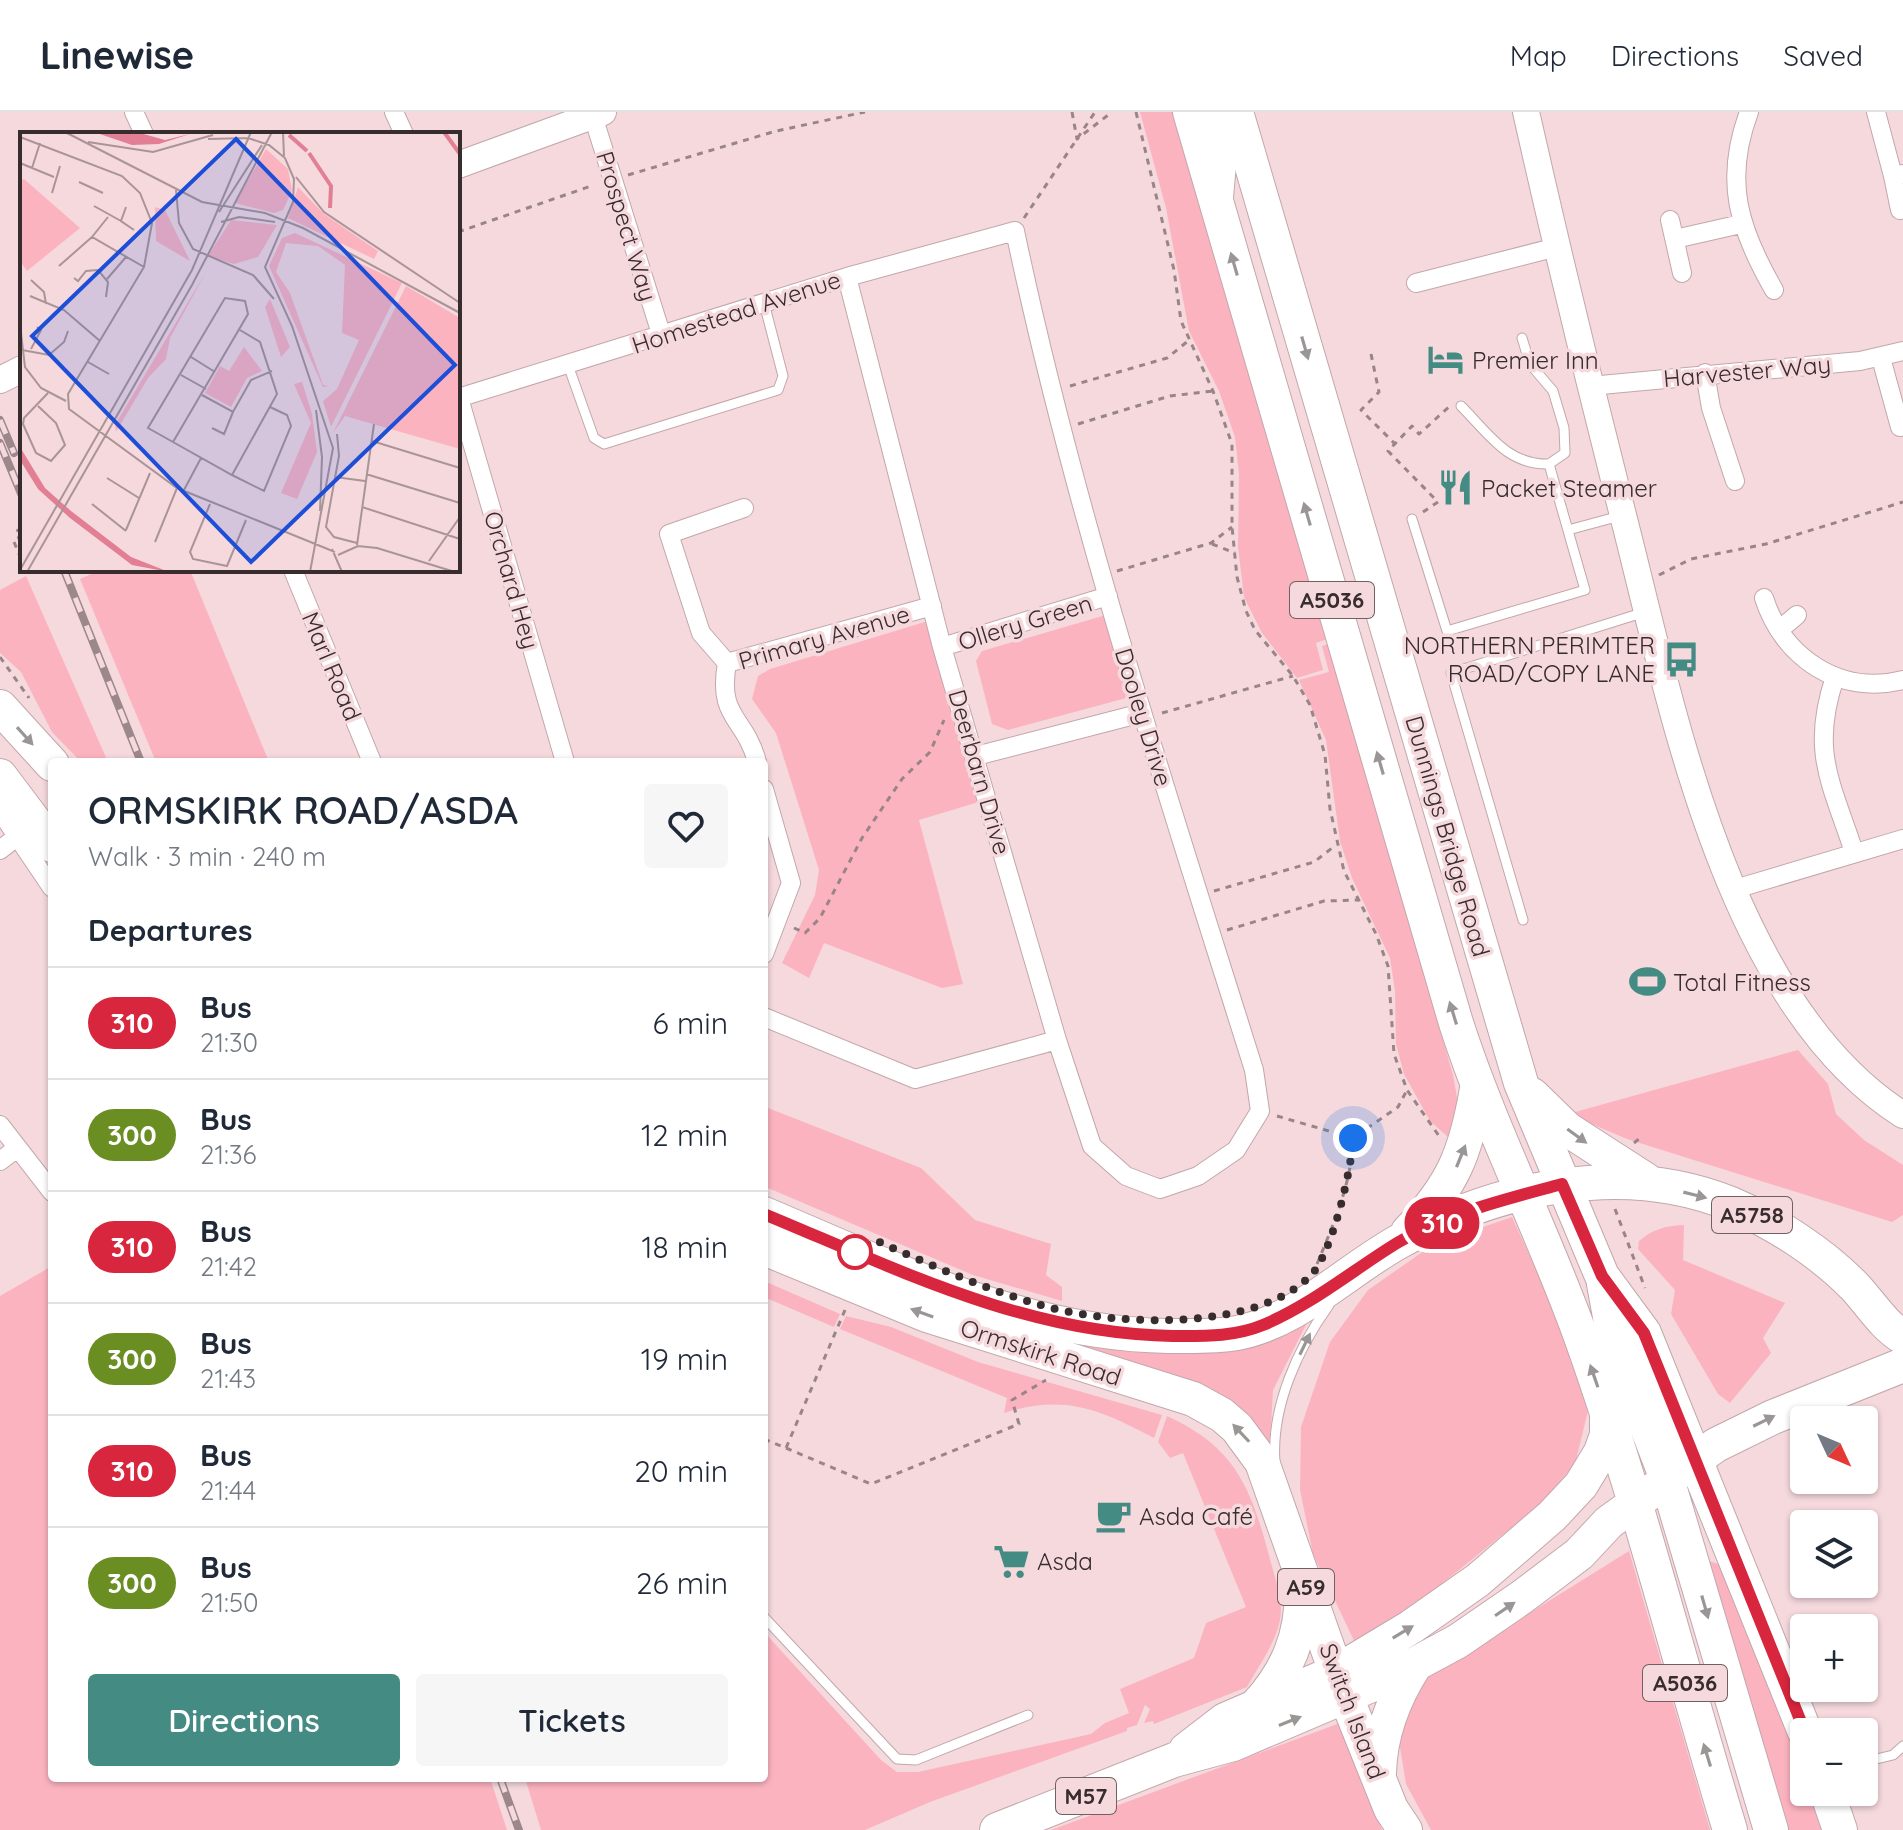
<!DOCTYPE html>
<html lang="en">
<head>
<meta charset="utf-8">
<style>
	body { margin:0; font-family:Quicksand,sans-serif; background:#f6f6f7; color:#1f2937; height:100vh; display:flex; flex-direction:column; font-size:30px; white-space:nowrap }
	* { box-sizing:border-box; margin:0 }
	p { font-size:26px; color:#747a83 }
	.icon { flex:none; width:44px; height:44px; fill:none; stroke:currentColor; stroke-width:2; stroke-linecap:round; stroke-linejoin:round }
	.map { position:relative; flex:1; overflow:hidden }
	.side { position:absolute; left:48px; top:646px; width:720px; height:1024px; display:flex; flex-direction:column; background:#fff; border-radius:8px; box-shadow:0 2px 6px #0004 }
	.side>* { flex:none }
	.badge { padding:0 16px; border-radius:26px; font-size:28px; line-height:52px }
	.needle { width:52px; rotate:134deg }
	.buttons { position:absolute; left:1790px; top:1294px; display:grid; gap:16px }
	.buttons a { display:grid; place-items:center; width:88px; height:88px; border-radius:8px; background:#fff; box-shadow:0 2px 6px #0004; font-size:40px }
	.you { position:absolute; width:40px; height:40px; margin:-20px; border:6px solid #fff; border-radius:50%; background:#1a73e8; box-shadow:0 0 0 12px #1a73e833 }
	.map>.badge { position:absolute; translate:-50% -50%; box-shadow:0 0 0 4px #fff }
	h2 { padding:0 40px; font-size:30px; line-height:72px }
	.round { display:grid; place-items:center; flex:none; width:84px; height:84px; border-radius:8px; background:#f6f6f7 }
	.head { display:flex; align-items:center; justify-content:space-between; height:136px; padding:0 40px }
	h1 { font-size:38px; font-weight:600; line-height:60px }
	.primary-button { display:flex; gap:16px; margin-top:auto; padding:16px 40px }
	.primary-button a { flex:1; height:92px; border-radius:8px; background:#448b84; color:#fff; font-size:32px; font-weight:600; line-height:92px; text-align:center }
	.primary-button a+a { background:#f6f6f7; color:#1f2937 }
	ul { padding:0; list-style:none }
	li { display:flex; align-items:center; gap:24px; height:112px; padding:0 40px; border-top:2px solid #e0e1e3 }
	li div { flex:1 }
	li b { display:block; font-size:30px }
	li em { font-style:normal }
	li .badge { min-width:88px; font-weight:700; text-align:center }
	header { display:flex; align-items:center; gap:48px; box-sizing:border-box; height:112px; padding:0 40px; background:#fff; border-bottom:2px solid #e0e1e3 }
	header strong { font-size:38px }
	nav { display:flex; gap:44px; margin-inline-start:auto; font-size:28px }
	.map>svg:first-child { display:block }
	.green { fill:#fcb3c0 }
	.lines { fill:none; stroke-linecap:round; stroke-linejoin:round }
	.lane-casing { stroke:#c2a7ab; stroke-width:11 }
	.street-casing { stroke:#c2a7ab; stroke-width:20 }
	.secondary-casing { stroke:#c2a7ab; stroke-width:28 }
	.highway-casing { stroke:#c2a7ab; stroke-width:36 }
	.path { stroke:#998588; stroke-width:3; stroke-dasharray:6 6; stroke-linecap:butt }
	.lane { stroke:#fff; stroke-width:9 }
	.street { stroke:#fff; stroke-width:18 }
	.secondary { stroke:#fff; stroke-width:26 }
	.highway { stroke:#fff; stroke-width:34 }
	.rail-casing { stroke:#9c888b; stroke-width:8 }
	.rail { stroke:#f5d9dd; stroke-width:5; stroke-dasharray:15; stroke-linecap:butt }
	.oneway { fill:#9b9696 }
	.line-casing { stroke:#fff; stroke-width:18 }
	.line { stroke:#d7263d; stroke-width:12 }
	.walk { stroke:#372c2e; stroke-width:8; stroke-dasharray:0 14.4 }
	.stop-dot { fill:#fff; stroke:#d7263d; stroke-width:4 }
	.labels { text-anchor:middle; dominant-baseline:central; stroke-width:7; stroke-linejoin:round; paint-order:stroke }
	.shield { fill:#f5d9dd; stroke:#706062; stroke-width:2 }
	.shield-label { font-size:22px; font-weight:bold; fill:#372c2e }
	.street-label { font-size:24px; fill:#372c2e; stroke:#f5d9dd }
	.poi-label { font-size:24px; fill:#372c2e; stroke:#f5d9dd; text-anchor:start }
	.inset-river { fill:none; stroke:#e27f94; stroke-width:4 }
	.inset-road { fill:none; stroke:#a99497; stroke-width:2 }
	.view { fill:#1d4ed8; fill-opacity:0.15; stroke:#1d4ed8; stroke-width:4 }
	.inset-edge { fill:none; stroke:#372c2e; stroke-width:4 }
</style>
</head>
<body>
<header>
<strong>Linewise</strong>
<nav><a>Map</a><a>Directions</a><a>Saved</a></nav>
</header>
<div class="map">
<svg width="1903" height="1718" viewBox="0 0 1903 1718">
	<rect width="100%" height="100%" fill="#f5d9dd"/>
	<path class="green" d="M1140,0H1176L1327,527L1316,531L1323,558L1297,566L1262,521L1244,485L1238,435L1239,362L1235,325L1219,279L1189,219L1166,96Z
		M100,458H190L269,650H156L80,467Z
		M26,464L108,650H81L52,620L21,560L0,541V478Z
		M1106,503L1130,585L1008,618L992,612L976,549L982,539Z
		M928,509L982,689L919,708L963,872L942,876L824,831L809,866L782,851L815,783L819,758L776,621L752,587L758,564L770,557Z
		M1328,532L1453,963L1459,997L1448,1025L1430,1009L1404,962L1396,932L1395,879L1390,846L1352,766L1340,729L1326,628L1299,568L1329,560L1322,534Z
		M1798,938L1828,972L1836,1002L1864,1028L1903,1053V1103L1892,1110L1627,1027L1568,1002Z
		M768,996L921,1056L975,1108L1051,1132L1046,1163L1062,1175V1189L973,1163L768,1076L764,1071V1007Z
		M1512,1105L1568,1228L1588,1299L1575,1352L1538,1394L1417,1492L1356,1533L1313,1442L1300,1378L1301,1315L1330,1230L1368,1178L1434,1132Z
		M1684,1113L1683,1148L1785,1191L1763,1226L1771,1241L1730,1291L1718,1282L1671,1202L1675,1178L1638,1137L1639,1129C1653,1117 1665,1114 1684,1113Z
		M52,1154V1666H490L507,1718H0V1184Z
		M764,1169L840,1202L834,1215L764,1185Z
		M1312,1201L1273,1278L1270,1333L1068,1230L1173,1239L1238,1238Z
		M846,1204L891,1215L978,1250L1162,1303L1154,1326C1099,1297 1064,1282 1004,1301L1007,1286L840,1217Z
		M1167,1304C1237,1336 1251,1377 1270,1447C1275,1467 1284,1488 1280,1508C1276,1530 1258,1555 1247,1575L1154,1612L1153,1609L1144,1611L1150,1597L1145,1593L1137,1613L1127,1616V1619L930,1690L865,1718H541L525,1666H764V1520L881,1648L897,1660H918L1091,1622L1105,1611L1129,1601L1120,1577L1194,1546L1206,1511L1246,1495L1183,1341L1170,1346L1158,1330Z
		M1629,1439L1710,1718H1431L1406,1672L1398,1623L1419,1570Z
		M1706,1448L1721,1453L1741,1494L1804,1662V1680H1811L1824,1718H1787Z
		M1340,1611L1382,1718H1051Z"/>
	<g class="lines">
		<defs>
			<path id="lane" d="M568,253L594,326L604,332L778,278L783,264L764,191
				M1461,294C1489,322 1507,353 1549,352
				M1412,407L1447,519L1585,478L1549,352L1565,341L1564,316L1553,279L1530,252L1522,226
				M1568,418L1620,404
				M1523,808L1451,561L1645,500
				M1275,1350C1271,1295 1298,1236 1329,1193
				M764,1505L897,1647L916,1648L1028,1603
				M1864,1650L1893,1643L1903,1634"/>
			<path id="street" d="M134,0L144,22
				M394,0L404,22
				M1749,0C1723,69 1739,117 1774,178
				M1876,0L1893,64L1903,62
				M593,4L662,225
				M1893,64L1900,98
				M1670,108L1682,161
				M1675,127L1741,112
				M1416,171L1557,135
				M1881,246L1900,315
				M1705,261L1711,296L1735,369
				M1590,274L1860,249L1903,239
				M458,286L847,165L1015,119C1075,404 1167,681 1254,958L1260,999L1236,1038L1198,1064L1160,1077L1126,1064L1092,1034L1057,928L942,535L847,165
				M459,286L565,650
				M293,458L372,650
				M1764,486C1783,546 1840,584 1903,568
				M1779,518L1797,503
				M942,535L1108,484
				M727,551L701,521L669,422L744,396
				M1835,565C1810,639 1831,670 1854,740
				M976,644L1142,601
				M757,650C745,604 717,607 727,551L932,494
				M764,677L791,771L764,842
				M0,699L52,776
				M0,738L18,724
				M1735,777L1903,727
				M764,905L915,967L1057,928
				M0,1013L52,1080
				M0,1049L17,1036"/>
			<path id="secondary" d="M1209,0L1223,52L1220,85
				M1526,0C1557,137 1590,274 1625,411C1673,599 1728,892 1903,1003
				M458,53L603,0
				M0,268L22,257"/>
			<path id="highway" d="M1190,0L1456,911C1491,1019 1543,1119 1581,1225C1639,1387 1680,1554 1730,1718
				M1236,0L1521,971L1602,1164L1644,1221L1805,1620
				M0,595L52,652
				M0,664L52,733
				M1532,983L1567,1017L1646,1068
				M764,1102C895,1157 1023,1222 1168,1224C1191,1224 1214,1225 1237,1221C1297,1210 1347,1158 1400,1129C1499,1075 1623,1048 1731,1092C1776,1111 1822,1141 1855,1175C1870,1191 1884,1214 1903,1225
				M1408,1120C1453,1073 1466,1041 1477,977
				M764,1136L927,1203L1193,1287L1222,1303L1237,1316L1262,1350L1336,1560L1391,1697L1405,1718
				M1604,1172L1615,1232L1667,1367L1771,1718
				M1257,1593C1288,1559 1302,1524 1302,1478
				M1186,1638L1225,1608L1336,1560L1411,1515L1478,1468L1552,1404L1581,1373L1601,1340L1607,1323V1304
				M1379,1661C1380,1621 1393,1587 1415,1553
				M1827,1680L1840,1718
				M997,1718L1174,1648L1233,1632L1397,1562L1458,1529L1522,1485L1579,1442L1609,1410L1716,1333L1773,1305L1903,1253"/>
		</defs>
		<use href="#lane" class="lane-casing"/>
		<use href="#street" class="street-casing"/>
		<use href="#secondary" class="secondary-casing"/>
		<use href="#highway" class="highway-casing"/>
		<path class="path" d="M1072,0L1077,27L1112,0
			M1136,0L1174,158L1181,209L1213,279L1232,332V415L1237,465L1246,499L1255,518L1293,564L1310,593L1325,643L1330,697L1344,759L1376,822L1388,854L1394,942L1407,978L1439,1024
			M628,63L776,19L865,0
			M1024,106L1095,0
			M458,120L594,73
			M1371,242L1379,280L1361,298L1395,332
			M1070,274L1167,246L1188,229
			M1078,312L1170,284L1213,279
			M1423,400L1438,390L1388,339L1412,314L1419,322L1450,294
			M22,417L16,419L22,434
			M14,430L22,449
			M1212,432L1235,441
			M1117,459L1211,431L1232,415
			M1659,463L1691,447L1766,432L1903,390
			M0,545L29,586
			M1162,601L1293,564
			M1214,779L1314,750L1336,733
			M794,816L805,821L820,806L862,726L902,667L930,640L944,608
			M1227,818L1324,789L1359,788
			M1277,1004L1353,1026L1398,995L1407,978
			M1634,1031L1641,1025
			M1615,1097L1645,1176
			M1317,1152C1334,1111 1352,1070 1353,1026
			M764,1327L786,1336L845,1198
			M786,1336L871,1372L1019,1312L1012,1288L1046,1268
			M1858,1692L1872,1674L1868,1661"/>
		<use href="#lane" class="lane"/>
		<use href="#street" class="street"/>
		<use href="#secondary" class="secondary"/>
		<use href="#highway" class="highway"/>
		<defs>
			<path id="rail" d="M0,308L14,341
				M0,331L22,384
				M64,458L141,650
				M500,1666L519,1718"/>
		</defs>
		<use href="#rail" class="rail-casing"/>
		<use href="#rail" class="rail"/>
	</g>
	<defs><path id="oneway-solid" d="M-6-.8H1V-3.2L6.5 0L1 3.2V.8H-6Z" transform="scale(2)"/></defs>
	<g class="oneway">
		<use href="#oneway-solid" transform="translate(1234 152) rotate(-106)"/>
		<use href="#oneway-solid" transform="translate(1305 236) rotate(74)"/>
		<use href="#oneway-solid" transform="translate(1307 402) rotate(-106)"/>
		<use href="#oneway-solid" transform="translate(25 624) rotate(48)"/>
		<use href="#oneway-solid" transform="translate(1380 651) rotate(-106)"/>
		<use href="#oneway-solid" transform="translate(1453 901) rotate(-107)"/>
		<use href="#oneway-solid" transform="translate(1577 1024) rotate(36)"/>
		<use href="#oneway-solid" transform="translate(1461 1044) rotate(-68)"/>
		<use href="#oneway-solid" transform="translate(1695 1083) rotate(14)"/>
		<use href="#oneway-solid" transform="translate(922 1201) rotate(-160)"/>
		<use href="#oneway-solid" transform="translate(1305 1232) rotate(-64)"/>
		<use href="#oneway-solid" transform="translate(1594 1264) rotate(-109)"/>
		<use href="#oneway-solid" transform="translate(1764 1309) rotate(-26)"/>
		<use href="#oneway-solid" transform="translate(1241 1321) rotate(-133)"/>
		<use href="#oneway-solid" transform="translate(1705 1495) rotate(74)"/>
		<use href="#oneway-solid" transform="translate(1505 1497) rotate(-34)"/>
		<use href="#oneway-solid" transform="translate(1403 1520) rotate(-31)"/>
		<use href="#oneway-solid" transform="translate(1290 1609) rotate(-22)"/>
		<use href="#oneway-solid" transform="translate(1707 1643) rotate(-107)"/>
	</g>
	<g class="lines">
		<defs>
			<path id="line" d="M764,1102C897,1157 1026,1222 1173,1224C1204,1224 1234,1225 1263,1213C1311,1193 1353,1158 1397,1131C1447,1101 1507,1087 1562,1072L1602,1164L1644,1221L1805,1620"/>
		</defs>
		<use href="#line" class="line-casing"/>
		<use href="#line" class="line"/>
		<path class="walk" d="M855,1140L875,1128C930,1153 987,1178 1044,1194C1115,1214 1257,1220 1311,1163C1332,1142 1352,1056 1353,1026"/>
	</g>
	<defs>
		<symbol id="hotel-bare" viewBox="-9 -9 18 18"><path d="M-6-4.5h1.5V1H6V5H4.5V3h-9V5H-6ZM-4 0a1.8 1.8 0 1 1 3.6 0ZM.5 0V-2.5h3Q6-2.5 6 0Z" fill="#448b84" stroke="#f5d9dd" stroke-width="2.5" paint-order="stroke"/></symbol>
		<symbol id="restaurant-bare" viewBox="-9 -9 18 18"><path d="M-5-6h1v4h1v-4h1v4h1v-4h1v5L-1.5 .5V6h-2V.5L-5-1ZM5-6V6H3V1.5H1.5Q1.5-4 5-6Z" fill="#448b84" stroke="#f5d9dd" stroke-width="2.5" paint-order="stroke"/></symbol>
		<symbol id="bus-bare" viewBox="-9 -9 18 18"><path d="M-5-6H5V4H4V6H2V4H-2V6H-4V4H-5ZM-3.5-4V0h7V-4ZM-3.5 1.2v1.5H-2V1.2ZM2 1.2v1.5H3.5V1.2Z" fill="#448b84" stroke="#f5d9dd" stroke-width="2.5" paint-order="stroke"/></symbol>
		<symbol id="stadium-bare" viewBox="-9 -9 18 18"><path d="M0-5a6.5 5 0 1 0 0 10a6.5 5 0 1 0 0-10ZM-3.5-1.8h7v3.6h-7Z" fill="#448b84" stroke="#f5d9dd" stroke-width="2.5" paint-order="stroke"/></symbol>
		<symbol id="cafe-bare" viewBox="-9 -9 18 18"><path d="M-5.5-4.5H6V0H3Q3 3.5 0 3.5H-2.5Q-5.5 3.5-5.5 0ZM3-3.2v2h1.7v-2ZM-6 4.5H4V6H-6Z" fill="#448b84" stroke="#f5d9dd" stroke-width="2.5" paint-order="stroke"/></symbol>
		<symbol id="supermarket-bare" viewBox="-9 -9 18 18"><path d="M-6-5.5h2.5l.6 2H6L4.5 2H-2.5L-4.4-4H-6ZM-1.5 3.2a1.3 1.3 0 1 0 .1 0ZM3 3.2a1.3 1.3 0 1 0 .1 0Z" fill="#448b84" stroke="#f5d9dd" stroke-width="2.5" paint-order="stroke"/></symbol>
	</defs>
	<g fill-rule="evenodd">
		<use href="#hotel-bare" x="1420" y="222" width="51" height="51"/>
		<use href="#restaurant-bare" x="1430" y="350" width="51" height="51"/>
		<use href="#bus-bare" x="1656" y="522" width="51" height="51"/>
		<use href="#stadium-bare" x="1622" y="844" width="51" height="51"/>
		<use href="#cafe-bare" x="1088" y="1378" width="51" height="51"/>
		<use href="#supermarket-bare" x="986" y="1424" width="51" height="51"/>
	</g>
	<circle class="stop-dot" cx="855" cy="1140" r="16"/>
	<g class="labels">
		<g class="shield">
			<rect x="1290" y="470" width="84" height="36" rx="6"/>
			<rect x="1712" y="1085" width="80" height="36" rx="6"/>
			<rect x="1278" y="1457" width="56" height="36" rx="6"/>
			<rect x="1643" y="1553" width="84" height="36" rx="6"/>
			<rect x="1056" y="1666" width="60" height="36" rx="6"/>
		</g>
		<g class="shield-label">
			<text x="1332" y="488">A5036</text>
			<text x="1752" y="1103">A5758</text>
			<text x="1306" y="1475">A59</text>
			<text x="1685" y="1571">A5036</text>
			<text x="1086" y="1684">M57</text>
		</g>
		<g class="street-label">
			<text transform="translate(627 114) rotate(73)">Prospect Way</text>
			<text transform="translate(736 200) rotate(-18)">Homestead Avenue</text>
			<text transform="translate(1747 259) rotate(-5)">Harvester Way</text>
			<text transform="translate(512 468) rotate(74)">Orchard Hey</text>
			<text transform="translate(1025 510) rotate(-17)">Ollery Green</text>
			<text transform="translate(824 525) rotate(-16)">Primary Avenue</text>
			<text transform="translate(332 554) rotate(67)">Marl Road</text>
			<text transform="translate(1144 605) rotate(73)">Dooley Drive</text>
			<text transform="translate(980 660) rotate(74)">Deerbarn Drive</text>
			<text transform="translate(1448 724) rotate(74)">Dunnings Bridge Road</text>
			<text transform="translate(1041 1240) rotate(18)">Ormskirk Road</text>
			<text transform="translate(1353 1599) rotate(69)">Switch Island</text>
		</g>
		<g class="poi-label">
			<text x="1472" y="248">Premier Inn</text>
			<text x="1481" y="376">Packet Steamer</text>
			<text x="1655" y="533" text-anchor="end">NORTHERN PERIMTER<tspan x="1655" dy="28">ROAD/COPY LANE</tspan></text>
			<text x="1673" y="870">Total Fitness</text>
			<text x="1139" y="1404">Asda Café</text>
			<text x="1037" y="1449">Asda</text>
		</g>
	</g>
	<g transform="translate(20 20)">
		<rect width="440" height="440" fill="#f5d9dd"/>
		<path d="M246,17L268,37L272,59L263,78L254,81L215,71ZM4,47L60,96L7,139L0,129V49ZM278,55L304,82L358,119L354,127L268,86ZM135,75L145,78L170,129L136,109ZM211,88L257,93L238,125L214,132L188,124ZM275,101L382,151L311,295L303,269L317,257L339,208L322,201L325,133L298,114L266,111L256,140L270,161L303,253L308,254L303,255L249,134L262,106ZM186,140L150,206L146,227L128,246L96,300L95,293ZM386,154L440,186V317L325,284L313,301ZM250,167L270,215L261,225L245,175ZM224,215L242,239L227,246L211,275L185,261L200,234L209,239ZM282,250L292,282L297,320L277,367L261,361L291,291L274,252Z" fill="#fcb3c0"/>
		<path d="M74,0L120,1L145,8L170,2L139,12L112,13ZM0,315L25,356L51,379L111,425L149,440L112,433L50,386L18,357L0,328Z" fill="#e27f94"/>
		<path class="inset-river" d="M424,0L440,22M269,3L287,19M289,21L311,54L310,76"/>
		<path class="inset-road" d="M45,0L182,70L245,81L283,96L440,181M263,0L264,24M0,5L102,44L120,61L132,91L124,135L48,262L49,277L157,356L315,420M188,7L228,6L249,13L265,26L274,47L273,70L245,135L272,194L313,316L290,440M68,10L133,20L193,3M0,31L34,45M12,36L20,11M276,45L304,80L440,171M59,50L83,61M156,58L159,91L173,117L233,143L254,167M32,61L40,34M74,74L101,89M106,75L101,89L114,98M199,80L242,13M201,90L219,85L255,90M72,105L88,85M39,134L72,105L124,135M54,146L58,149L66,139L78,138L88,150L86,165M87,147L106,125M11,148L24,160L26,172M10,164L44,178L80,209M0,192L5,235L21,256L46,269M11,217L21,198L17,195M2,218L29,223L44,210L48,199M171,225L195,240M68,230L89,242M161,243L186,257M182,263L213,280L231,248L252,239M18,274L36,291L45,313L31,329L16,321L3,292L4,286L28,261M296,278L302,325L300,379M192,296L204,302L213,280M317,302L319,324L306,395L314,405L337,411M352,309L440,336M153,310L228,182L225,169L205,166L128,296L153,310L212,343L244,359L271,294L267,283L250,275M346,342L440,371M212,343L257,262L240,210L220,198M315,345L345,349M87,346L119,366M164,358L181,326M72,372L106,399M190,372L170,420L173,427L207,434L226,388M342,375L440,407M106,398L130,341M135,410L157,356M337,413L354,292M312,417L322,440M318,423L338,414L357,416L435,440M409,429L440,385M0,438L172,138L231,0M7,440L172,153L252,0"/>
		<path class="view" d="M216,7L435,233L231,430L12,204Z"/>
		<rect width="440" height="440" class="inset-edge"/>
	</g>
</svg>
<div class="buttons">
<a><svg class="needle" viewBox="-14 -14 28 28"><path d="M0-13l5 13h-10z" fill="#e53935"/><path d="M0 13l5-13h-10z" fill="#747a83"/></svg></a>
<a><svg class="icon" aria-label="layers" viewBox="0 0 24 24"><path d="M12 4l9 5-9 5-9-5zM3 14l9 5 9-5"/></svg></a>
<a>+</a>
<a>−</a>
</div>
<div class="you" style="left:1353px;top:1026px"></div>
<b class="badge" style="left:1442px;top:1111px;background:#d7263d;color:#fff">310</b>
<section class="side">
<div class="head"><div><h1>ORMSKIRK ROAD/ASDA</h1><p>Walk · 3 min · 240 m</p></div><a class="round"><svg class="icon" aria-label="heart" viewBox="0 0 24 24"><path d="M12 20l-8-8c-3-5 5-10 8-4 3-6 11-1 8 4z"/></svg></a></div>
<h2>Departures</h2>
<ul>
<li><span class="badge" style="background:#d7263d;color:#fff">310</span><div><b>Bus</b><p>21:30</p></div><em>6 min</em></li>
<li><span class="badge" style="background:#6b8e23;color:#fff">300</span><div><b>Bus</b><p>21:36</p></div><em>12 min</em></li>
<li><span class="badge" style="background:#d7263d;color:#fff">310</span><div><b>Bus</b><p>21:42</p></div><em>18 min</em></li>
<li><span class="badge" style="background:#6b8e23;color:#fff">300</span><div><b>Bus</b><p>21:43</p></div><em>19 min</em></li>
<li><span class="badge" style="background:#d7263d;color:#fff">310</span><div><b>Bus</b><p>21:44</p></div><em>20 min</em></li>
<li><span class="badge" style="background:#6b8e23;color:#fff">300</span><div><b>Bus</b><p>21:50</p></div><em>26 min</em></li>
</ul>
<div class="primary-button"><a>Directions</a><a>Tickets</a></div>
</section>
</div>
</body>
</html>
